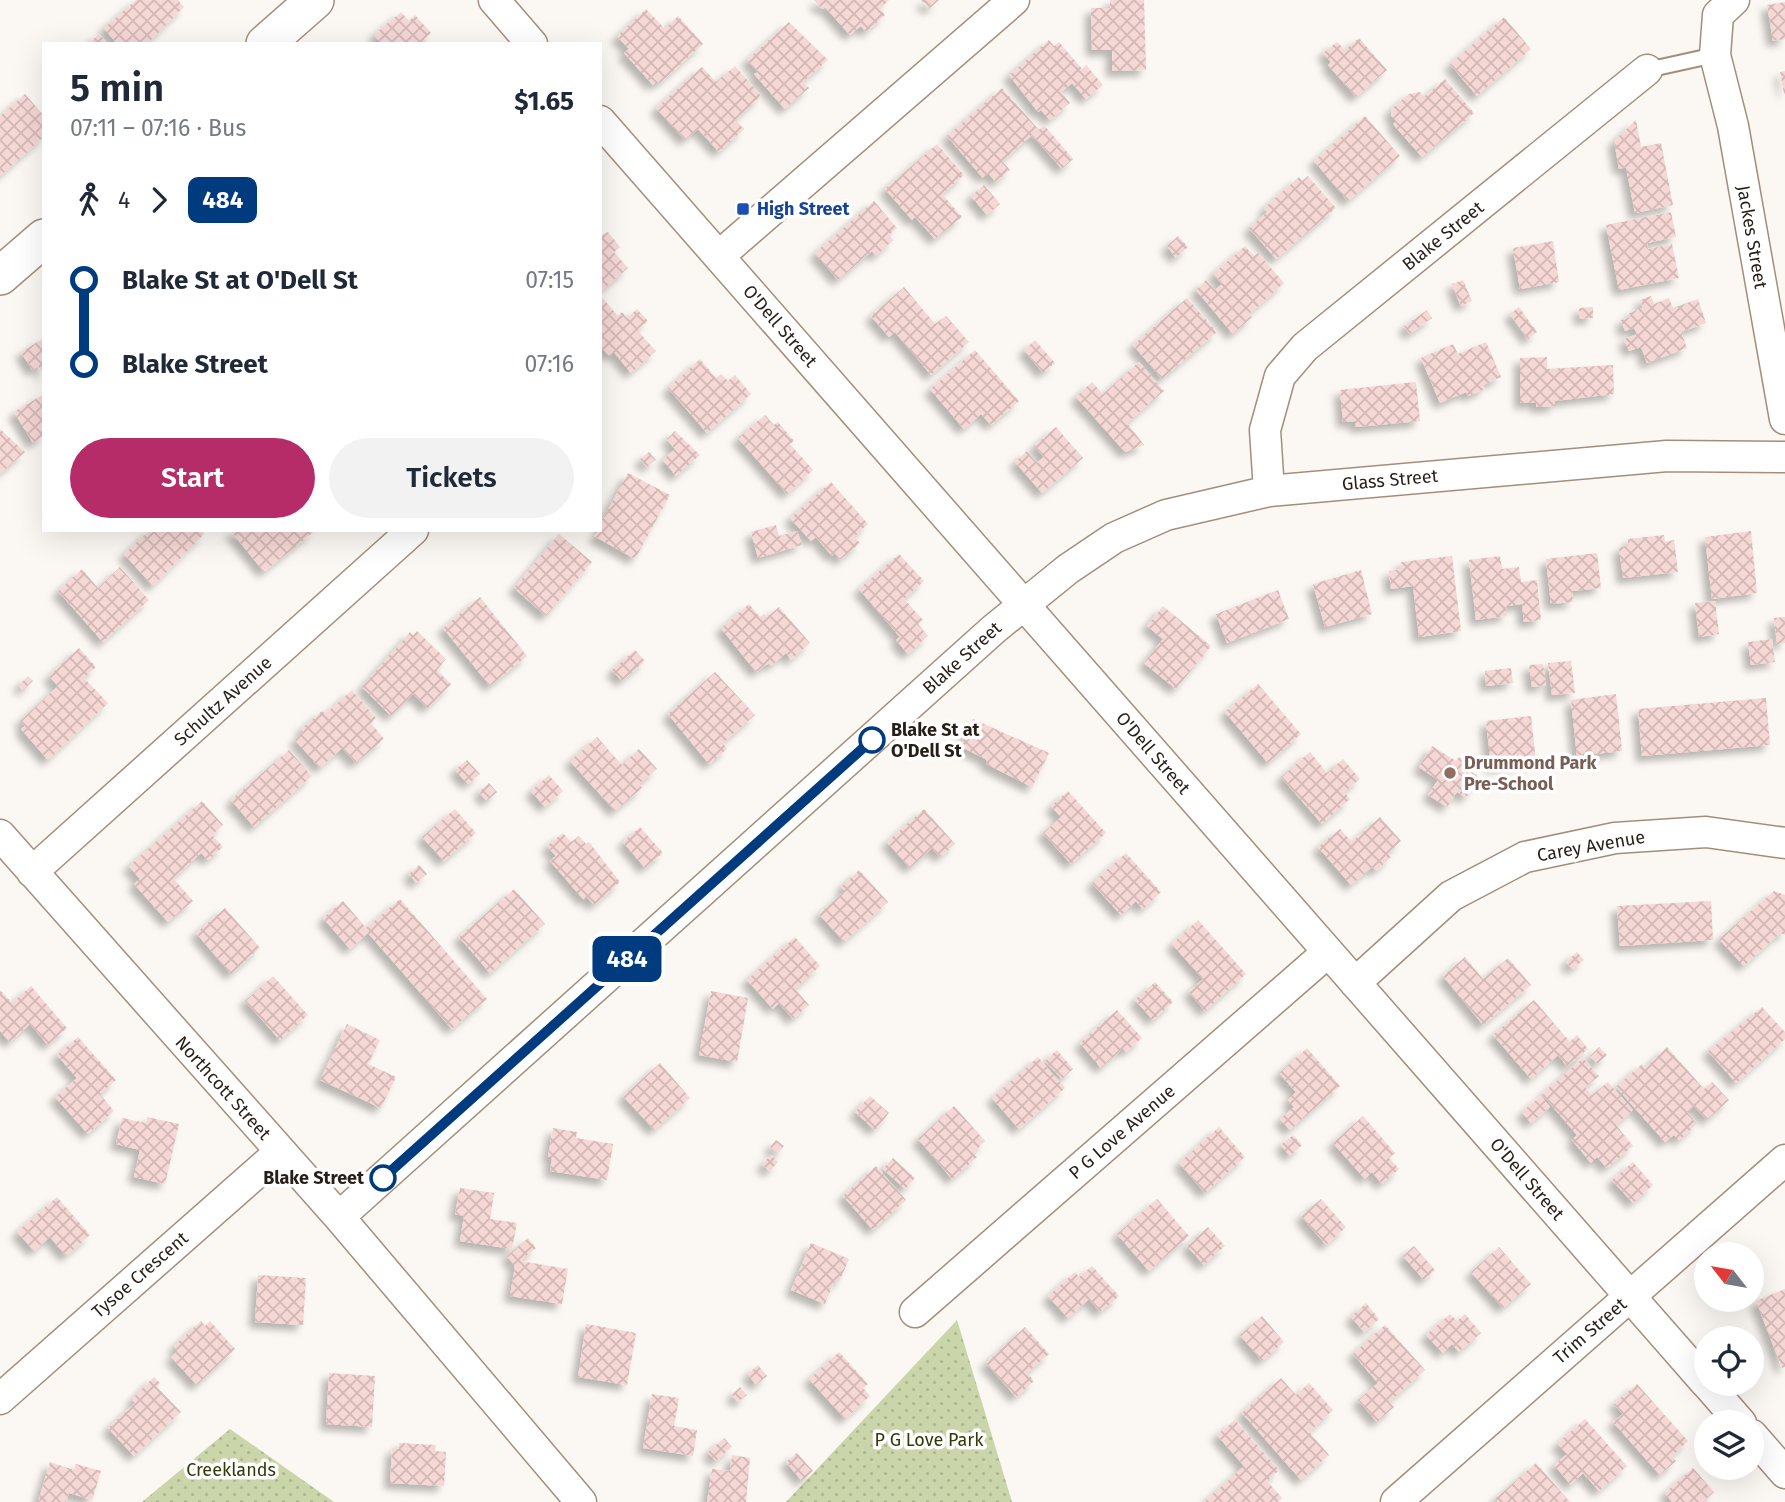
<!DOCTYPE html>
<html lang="en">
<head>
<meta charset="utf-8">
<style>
	body { margin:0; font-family:"Fira Sans",sans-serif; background:#f2f2f3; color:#1f2937; height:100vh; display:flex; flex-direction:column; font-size:26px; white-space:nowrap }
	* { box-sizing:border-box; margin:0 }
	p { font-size:23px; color:#747a83 }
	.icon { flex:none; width:38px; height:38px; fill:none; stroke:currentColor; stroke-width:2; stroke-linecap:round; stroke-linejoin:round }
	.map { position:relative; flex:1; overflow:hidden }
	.sheet { position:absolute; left:42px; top:42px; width:560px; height:490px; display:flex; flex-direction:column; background:#fff; border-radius:0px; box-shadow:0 7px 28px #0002 }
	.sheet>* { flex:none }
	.badge { padding:0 14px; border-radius:10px; font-size:24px; line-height:46px }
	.needle { width:46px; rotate:301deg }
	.buttons { position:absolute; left:1694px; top:1242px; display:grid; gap:14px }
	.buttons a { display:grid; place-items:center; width:70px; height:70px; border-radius:50%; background:#fff; box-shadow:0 7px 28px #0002; font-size:35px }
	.map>.badge { position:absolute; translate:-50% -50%; box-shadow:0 0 0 4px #fff }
	.legs { display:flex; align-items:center; gap:10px; height:77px; padding:0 28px; font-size:23px }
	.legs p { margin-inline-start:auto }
	.summary { display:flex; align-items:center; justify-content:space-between; height:119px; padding:0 28px }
	h1 { font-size:38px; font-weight:600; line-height:52px }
	.button { display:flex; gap:14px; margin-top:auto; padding:14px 28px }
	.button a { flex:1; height:80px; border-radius:42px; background:#b52c69; color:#fff; font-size:28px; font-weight:600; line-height:80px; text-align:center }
	.button a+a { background:#f2f2f3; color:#1f2937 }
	ul { padding:0 28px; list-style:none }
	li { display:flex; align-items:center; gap:24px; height:84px; font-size:26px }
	li i { display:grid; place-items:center; width:10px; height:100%; margin:0 9px; background:currentColor }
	li i::after { content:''; width:18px; height:18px; margin:-9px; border:5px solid; border-radius:50%; background:#fff }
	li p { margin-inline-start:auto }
	li:first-child i { background:linear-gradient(#0000 50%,currentColor 0) }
	li:last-child i { background:linear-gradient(currentColor 50%,#0000 0) }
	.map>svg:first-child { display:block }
	.park { fill:url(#park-dots) }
	.building { fill:url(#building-cross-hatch); filter:url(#shadow) }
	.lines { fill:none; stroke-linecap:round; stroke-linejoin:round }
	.service-casing { stroke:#a48e7a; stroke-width:18 }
	.minor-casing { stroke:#a48e7a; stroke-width:33 }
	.tertiary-casing { stroke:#a48e7a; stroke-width:40 }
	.service { stroke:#fff; stroke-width:14 }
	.minor { stroke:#fff; stroke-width:30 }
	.tertiary { stroke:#fff; stroke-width:37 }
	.line-1-casing { stroke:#fff; stroke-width:16 }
	.line-1 { stroke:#003b80; stroke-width:10 }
	.transit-dot { fill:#1a4fb4; stroke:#fff; stroke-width:2.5 }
	.stop-1-dot { fill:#fff; stroke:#003b80; stroke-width:3.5 }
	.education-dot { fill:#8d6e63; stroke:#fff; stroke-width:2.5 }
	.labels { text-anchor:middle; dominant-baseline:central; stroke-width:7; stroke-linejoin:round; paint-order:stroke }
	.transit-label { font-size:18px; font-weight:bold; fill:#164399; stroke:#fff; text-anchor:start }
	.street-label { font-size:18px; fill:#271f17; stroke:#fff }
	.stop-label { font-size:18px; font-weight:bold; fill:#271f17; stroke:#fff; text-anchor:start }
	.education-label { font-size:18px; font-weight:bold; fill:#785e54; stroke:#fff; text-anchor:start }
	.park-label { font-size:18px; fill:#323a0b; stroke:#fff }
</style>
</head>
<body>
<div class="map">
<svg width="1785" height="1502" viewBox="0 0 1785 1502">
	<defs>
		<pattern id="park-dots" width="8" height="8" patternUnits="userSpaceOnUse" patternTransform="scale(1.75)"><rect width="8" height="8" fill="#cad5aa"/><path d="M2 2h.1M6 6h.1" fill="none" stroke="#aeb692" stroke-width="1.8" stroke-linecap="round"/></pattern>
		<pattern id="building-cross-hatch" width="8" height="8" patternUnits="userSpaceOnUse" patternTransform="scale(1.75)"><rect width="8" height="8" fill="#f5d7d5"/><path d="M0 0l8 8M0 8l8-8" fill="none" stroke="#d2b8b6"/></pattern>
		<filter id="shadow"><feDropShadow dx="-6" dy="6" stdDeviation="3.5" flood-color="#0004"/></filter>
	</defs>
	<rect width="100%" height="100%" fill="#fbf7f2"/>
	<path class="park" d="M957,1320L1012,1502H786Z
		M230,1429L334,1502H142Z"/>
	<path class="building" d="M136,0H178L184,7L147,44H117L104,28Z
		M814,0H889L880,9L885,15L866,32L861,26L850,35L825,7L822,9Z
		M921,0H939L929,9Z
		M1110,0H1144L1146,70L1112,71V50H1092L1091,8H1110Z
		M1785,2V39L1773,41L1767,5Z
		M646,9L665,29L678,16L703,44L660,83L657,81L653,85L624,53L629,49L617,36Z
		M401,12L409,21L415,15L431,33L424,39L428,44H382L374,35Z
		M1504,17L1531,49L1477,96L1450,64Z
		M789,22L828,60L803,82L809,88L785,109L754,74L758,72L747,60Z
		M99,34L108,44H88Z
		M1359,38L1387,70L1356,97L1328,65L1331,62L1323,53L1337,42L1345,50Z
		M1049,40L1054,46L1059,42L1082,69L1086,65L1103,85L1086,99L1072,83L1061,92L1070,103L1050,120L1041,110L1038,112L1009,75Z
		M735,66L761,96L735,120L744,129L719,152L698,129L685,140L656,108L702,67L716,82Z
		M1785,71V94H1784L1780,72Z
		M1445,79L1474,113L1422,157L1393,124L1396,121L1391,116V109L1409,94L1420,92L1424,97Z
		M1002,88L1039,130L1044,125L1073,159L1062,169L1032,135L1002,161L1010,170L996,182L988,173L983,178L947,136Z
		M25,94L44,116V137L0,176V116Z
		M1365,116L1400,156L1348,201L1314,161Z
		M1636,120L1641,147L1661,143L1673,205L1635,213L1626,167L1619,169L1614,141Z
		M937,144L964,175L942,194L962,217L935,239L915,217L912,220L885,189Z
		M1308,176L1336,208L1276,259L1249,228L1267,212L1264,208L1299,177L1302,181Z
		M984,185L1000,204L987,215L971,196Z
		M874,201L897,228L889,235L893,240L876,256L872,251L838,280L815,253Z
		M1671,212L1676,237L1647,243L1648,249L1672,244L1679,278L1619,290L1606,225Z
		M608,232L620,247L614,252L628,268L600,292V236Z
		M1178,236L1188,247L1176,258L1167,246Z
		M1553,241L1559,282L1520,289L1513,248Z
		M1245,246L1254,256L1258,253L1284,283L1249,314L1252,317L1233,334L1196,290L1206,280L1215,290L1222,284L1213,274Z
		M1463,280L1472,301L1461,306L1452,284Z
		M904,287L935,324L946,316L969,342L931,375L895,332L889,337L871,316Z
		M600,295L618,316L622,312L627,318L637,309L648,321L637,330L656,351L631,373L614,352L609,356L600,346Z
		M1651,296L1654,304L1669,298L1673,308L1698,299L1706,323L1681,332L1687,348L1647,363L1641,347L1629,351L1624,339L1637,334L1634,328L1625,331L1621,320L1631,317L1629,313L1643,308L1640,300Z
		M1187,298L1217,332L1162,379L1133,345Z
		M1519,307L1537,332L1528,339L1510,314Z
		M1593,307V318L1580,319L1579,308Z
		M1427,310L1432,318L1410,334L1404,326Z
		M44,338V375L38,366L32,370L21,352Z
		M1035,340L1055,363L1043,373L1024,350Z
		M1486,342L1501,377L1483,385L1485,389L1468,396L1466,392L1440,403L1421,358L1453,344L1458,354Z
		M975,350L1019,401L991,425L981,414L964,429L930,389Z
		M1547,357V369L1613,365L1614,394L1555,401V406L1536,407V402L1520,403V358Z
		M700,359L716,378L721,374L728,381L735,375L751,394L707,433L668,388Z
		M1139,362L1164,391L1127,423L1144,445L1125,452L1076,397L1092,382L1103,394Z
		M1416,382L1420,421L1356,427L1355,421L1343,422L1340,390Z
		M44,394V436L33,443L14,412Z
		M765,415L774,425L778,422L794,441L790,444L813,470L787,494L738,438Z
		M1056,427L1083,458L1042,493L1015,462L1027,451L1037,463L1044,457L1034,446Z
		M0,429L25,452L0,474Z
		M675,431L700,455L676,476L663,460L675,449L667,439Z
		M649,452L656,460L647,467L640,459Z
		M628,473L670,495L635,559L594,536L600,530V524Z
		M831,482L868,524L854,537L860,543L840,560L835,553L832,556L816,537L811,541L790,518Z
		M776,525L779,536L797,531L802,545L758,558L751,532Z
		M150,530H201L204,534L153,586L124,554Z
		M230,530H316L264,572Z
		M1751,531L1757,593L1712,599L1705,537Z
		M559,534L592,562L546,616L514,588Z
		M1664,535L1665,542L1674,540L1678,572L1623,578L1619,547L1628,546V539Z
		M1597,553L1601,588L1572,591L1573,602L1551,604L1546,559Z
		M899,554L924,581L904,599L923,620L918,624L928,636L908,654L896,640L900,637L859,589Z
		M1452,556L1461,631L1419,637L1413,586L1391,589L1389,571L1402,569L1401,562Z
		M1500,556L1502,569L1519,567L1521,582L1537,580L1541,620L1524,622L1522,604L1506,606L1507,616L1476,620L1469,560Z
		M120,567L149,600L103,642L58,591L82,569L98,588Z
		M1361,570L1372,614L1325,627L1313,584Z
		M1278,590L1289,619L1227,643L1216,614Z
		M480,597L527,656L490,686L443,628Z
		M1715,601L1719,634L1699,637L1695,603Z
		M749,604L760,617L764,614L767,617L779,607L810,643L791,660L786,653L771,666L769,663L756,672L721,628Z
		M1163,606L1211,646L1176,689L1144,663L1163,639L1147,626Z
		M1785,617V643L1777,644L1774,618Z
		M417,631L446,659L437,670L451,684L428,708L413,694L391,716L362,687L410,632L413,635Z
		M1772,639L1775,662L1751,665L1748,642Z
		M79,648L96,667L84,678L108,703L48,760L21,729L25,726L20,721L58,686L49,676Z
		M635,650L645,661L622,681L612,670Z
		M1571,661L1575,693L1552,695L1548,663Z
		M1543,664L1546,685L1532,687L1529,665Z
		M1511,668L1513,683L1486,686L1485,671Z
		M715,672L755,715L723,743L727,749L709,764L668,714Z
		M28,676L33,681L23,690L19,685Z
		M1258,684L1301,734L1268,763L1225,712Z
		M352,690L376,718L371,723L384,739L356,763L342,748L320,768L295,740L304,732L301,729L322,711L325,714Z
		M1616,694L1622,751L1577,756L1571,700Z
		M1766,698L1770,745L1642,756L1638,709Z
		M1531,716L1536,762L1491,767L1486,721Z
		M973,719L1049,753L1032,787L986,764L987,760L960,746Z
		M597,737L622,765L639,749L657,769L639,784L642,788L615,811L570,761Z
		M1432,746L1456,761L1459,757L1470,764L1467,769L1479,777L1466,798L1457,792L1447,807L1428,795L1438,780L1419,767Z
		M289,750L312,776L254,827L231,800Z
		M1310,752L1327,773L1343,759L1360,779L1344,792L1350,799L1322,824L1281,777Z
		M467,760L480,774L468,784L455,770Z
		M549,775L563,791L545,807L531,791Z
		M489,783L497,792L487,801L479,792Z
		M1068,791L1106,833L1071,864L1043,833L1061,817L1051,806Z
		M202,801L223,825L212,835L223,847L208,860L201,853L173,878L193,901L168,922L134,884L140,879L129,866Z
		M455,809L476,833L444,861L422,837Z
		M924,809L955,844L940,857L932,848L910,868L887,842Z
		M1380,817L1401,841L1388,853L1391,857L1376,871L1372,867L1351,885L1318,847L1340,829L1352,842Z
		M640,827L663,853L645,868L623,842Z
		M563,833L571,842L579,836L586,844L589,842L620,882L594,905L587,897L584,900L550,861L556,856L547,846Z
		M1126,853L1161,892L1143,909L1136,901L1121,915L1092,883Z
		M419,865L427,874L416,883L409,874Z
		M859,870L888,902L844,942L819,914L845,891L841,887Z
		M514,889L545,924L490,973L459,937Z
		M1774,891L1785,895V935L1780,933L1744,966L1719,939Z
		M400,899L487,999L452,1029L368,933L350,949L323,918L343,901L366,928Z
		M1711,901L1713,940L1620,946L1617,906Z
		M225,908L260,948L231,974L196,933Z
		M1198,920L1246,974L1205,1011L1189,992L1203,979L1172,944Z
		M795,937L820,966L795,989L809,1005L793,1019L779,1003L773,1009L747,980Z
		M1577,952L1584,960L1572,969L1566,962Z
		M1465,957L1483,979L1508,958L1531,985L1483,1025L1443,976Z
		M273,976L308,1015L280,1040L245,1001Z
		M1155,982L1173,1002L1153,1020L1135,1000Z
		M31,986L67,1028L48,1045L30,1024L10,1042L0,1031V990L12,1003Z
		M711,991L748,998L737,1062L699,1055Z
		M1534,1000L1570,1042L1577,1035L1588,1049L1567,1066L1558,1055L1531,1079L1493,1035Z
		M1762,1007L1785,1032V1039L1736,1083L1708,1051Z
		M1117,1010L1142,1038L1126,1052L1123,1048L1101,1068L1080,1043Z
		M347,1024L380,1040L368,1064L396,1077L381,1108L320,1080Z
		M78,1037L116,1080L100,1094L114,1111L88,1134L55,1097L77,1078L57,1055Z
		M1599,1047L1607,1055L1597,1064L1590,1056Z
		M1667,1047L1704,1089L1712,1082L1729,1100L1707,1120L1694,1106L1687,1112L1697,1124L1679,1140L1674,1135L1665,1142L1616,1087L1642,1064L1645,1068Z
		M1307,1048L1340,1086L1290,1130L1280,1119L1294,1107L1288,1100L1296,1092L1279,1073Z
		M1057,1050L1073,1069L1062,1079L1045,1061Z
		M1038,1057L1065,1088L1019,1129L992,1098Z
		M1583,1058L1599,1076L1585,1087L1592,1095L1608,1082L1633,1110L1616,1125L1633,1146L1607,1168L1597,1157L1591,1163L1572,1140L1577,1135L1542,1094Z
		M660,1063L690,1098L654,1130L623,1096Z
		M870,1096L889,1113L875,1130L855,1112Z
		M1541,1096L1550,1107L1531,1123L1522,1112Z
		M954,1106L985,1141L973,1153L977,1157L952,1179L918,1139Z
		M1363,1116L1395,1153L1389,1158L1399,1169L1382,1184L1372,1172L1365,1179L1333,1143Z
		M147,1117L179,1124L165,1184L134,1177L140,1150L116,1144L122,1118L146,1123Z
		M1219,1127L1245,1157L1205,1193L1179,1163Z
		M553,1128L577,1132L576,1138L613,1144L607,1180L550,1171L552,1157H548Z
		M1293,1135L1302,1145L1290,1156L1281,1145Z
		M776,1140L784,1146L777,1154L770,1147Z
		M771,1155L778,1162L770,1171L762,1165Z
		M893,1158L915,1178L905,1189L883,1169Z
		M1633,1162L1653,1185L1633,1203L1612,1180Z
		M876,1166L906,1200L873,1230L843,1196Z
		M460,1188L494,1193L490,1219L517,1223L512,1249L460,1241L464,1216L455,1214Z
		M57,1197L90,1235L66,1256L50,1237L34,1251L17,1232Z
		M1157,1199L1189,1236L1149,1271L1117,1234Z
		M1321,1199L1346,1227L1326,1245L1301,1216Z
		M1208,1227L1225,1246L1204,1265L1187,1246Z
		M528,1238L536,1248L520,1261L568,1269L562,1304L510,1296L515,1266L507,1256Z
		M811,1243L849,1259L839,1282L835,1280L825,1304L791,1290Z
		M1414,1246L1435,1270L1424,1280L1403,1256Z
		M1499,1247L1531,1284L1503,1308L1471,1272Z
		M1092,1266L1119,1296L1100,1312L1089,1299L1068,1318L1048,1296L1075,1272L1079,1277Z
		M258,1275L306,1278L303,1325L255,1322Z
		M1785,1289V1367L1782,1368L1756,1301Z
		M1366,1303L1379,1319L1364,1332L1351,1317Z
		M1450,1314L1457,1321L1465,1314L1481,1333L1459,1352L1452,1344L1443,1353L1426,1335Z
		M1262,1316L1284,1342L1262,1361L1240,1335Z
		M201,1321L205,1326L210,1321L235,1349L197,1385L171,1357L178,1351L174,1346Z
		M586,1324L636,1333L627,1385L578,1377Z
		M1385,1325L1425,1370L1389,1402L1394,1407L1377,1422L1358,1400L1378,1383L1353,1354Z
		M1025,1327L1049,1354L1027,1373L1034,1381L1016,1397L986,1363Z
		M839,1352L868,1384L863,1388L870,1396L845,1419L809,1379Z
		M758,1365L767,1376L756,1385L748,1374Z
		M329,1373L375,1376L372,1427L326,1424Z
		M154,1377L160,1383L157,1387L181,1412L134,1456L108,1428L135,1403L132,1399Z
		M1281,1378L1296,1395L1309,1383L1333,1410L1309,1432L1329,1455L1301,1480L1242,1413Z
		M1637,1384L1688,1441L1672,1456L1676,1461L1660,1475L1613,1422L1623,1414L1614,1404Z
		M740,1387L747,1395L738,1402L732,1395Z
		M652,1394L679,1398L674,1426L697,1430L693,1456L643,1448Z
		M1585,1419L1627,1466L1599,1491L1583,1473L1571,1485L1554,1465L1567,1454L1557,1444Z
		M1235,1420L1279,1470L1267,1481L1282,1498L1278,1502H1204L1244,1466L1217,1435Z
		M724,1438L732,1447L716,1461L708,1452Z
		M399,1443L436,1445L435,1451L446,1452L444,1486L390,1483L392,1448L399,1449Z
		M797,1453L813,1471L802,1481L786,1462Z
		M732,1455L750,1458L746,1502H707L712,1469L730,1471Z
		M50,1462L74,1470L76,1464L101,1471L92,1500L69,1493L66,1502H38Z
		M1536,1463L1570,1502H1498L1495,1499Z
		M1693,1468L1714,1492L1703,1502H1672L1665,1493Z"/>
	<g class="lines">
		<defs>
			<path id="service" d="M1647,70L1715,55"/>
			<path id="minor" d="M494,0L532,44
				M1734,0L1718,15L1715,55L1733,126L1785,419
				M600,121L1706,1383
				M719,256L1014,0
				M1269,491L1265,430L1280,376L1305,347L1647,70
				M0,835L339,1217L581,1502
				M32,872L413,530
				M1355,983L1451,896L1525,857L1615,838L1706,832L1785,843
				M339,1217L994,629L1068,569L1114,538L1166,515L1269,491L1667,456L1785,457
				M915,1312L1328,952
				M1707,1384L1741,1423
				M0,1399L280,1152
				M1752,1435L1785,1473
				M1396,1502L1785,1160"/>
			<path id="tertiary" d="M265,44L315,0
				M0,276L44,238"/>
		</defs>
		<use href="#service" class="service-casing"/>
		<use href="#minor" class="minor-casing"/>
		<use href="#tertiary" class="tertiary-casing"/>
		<use href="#service" class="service"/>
		<use href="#minor" class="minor"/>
		<use href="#tertiary" class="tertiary"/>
	</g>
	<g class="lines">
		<defs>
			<path id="line-1" d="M383,1178L872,740"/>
		</defs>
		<use href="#line-1" class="line-1-casing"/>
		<use href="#line-1" class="line-1"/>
	</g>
	<rect class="transit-dot" x="736" y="202" width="14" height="14" rx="3.5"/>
	<g class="stop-1-dot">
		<circle cx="872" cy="740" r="12"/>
		<circle cx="383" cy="1178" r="12"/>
	</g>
	<circle class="education-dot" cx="1450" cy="773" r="7"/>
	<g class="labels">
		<g class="transit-label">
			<text x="757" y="209">High Street</text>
		</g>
		<g class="street-label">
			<text transform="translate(1443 236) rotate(-39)">Blake Street</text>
			<text transform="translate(1752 237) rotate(80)">Jackes Street</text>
			<text transform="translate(780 326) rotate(49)">O'Dell Street</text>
			<text transform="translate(1390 480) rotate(-5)">Glass Street</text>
			<text transform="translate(962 658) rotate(-42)">Blake Street</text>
			<text transform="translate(223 701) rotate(-42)">Schultz Avenue</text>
			<text transform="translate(1153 753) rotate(49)">O'Dell Street</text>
			<text transform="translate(1591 846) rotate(-10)">Carey Avenue</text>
			<text transform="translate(223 1088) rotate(48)">Northcott Street</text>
			<text transform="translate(1122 1132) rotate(-41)">P G Love Avenue</text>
			<text transform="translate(1527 1179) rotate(49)">O'Dell Street</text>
			<text transform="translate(140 1275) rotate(-41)">Tysoe Crescent</text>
			<text transform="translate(1590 1331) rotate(-41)">Trim Street</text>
		</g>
		<g class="stop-label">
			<text x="891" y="730">Blake St at<tspan x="891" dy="21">O'Dell St</tspan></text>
			<text x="364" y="1178" text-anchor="end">Blake Street</text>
		</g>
		<g class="education-label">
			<text x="1464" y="763">Drummond Park<tspan x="1464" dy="21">Pre-School</tspan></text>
		</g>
		<g class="park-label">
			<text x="929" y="1440">P G Love Park</text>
			<text x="231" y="1470">Creeklands</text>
		</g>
	</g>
</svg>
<div class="buttons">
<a><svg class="needle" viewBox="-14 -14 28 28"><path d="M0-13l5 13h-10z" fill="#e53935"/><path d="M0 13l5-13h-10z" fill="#747a83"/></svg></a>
<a><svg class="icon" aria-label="locate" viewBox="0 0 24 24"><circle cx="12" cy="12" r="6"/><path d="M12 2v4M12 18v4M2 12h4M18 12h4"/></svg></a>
<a><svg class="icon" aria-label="layers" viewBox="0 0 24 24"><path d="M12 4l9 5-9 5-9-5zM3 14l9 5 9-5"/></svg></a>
</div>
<b class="badge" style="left:627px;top:959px;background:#003b80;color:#fff">484</b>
<section class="sheet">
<div class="summary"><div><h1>5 min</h1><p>07:11 – 07:16 · Bus</p></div><b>$1.65</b></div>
<div class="legs"><svg class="icon" aria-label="walk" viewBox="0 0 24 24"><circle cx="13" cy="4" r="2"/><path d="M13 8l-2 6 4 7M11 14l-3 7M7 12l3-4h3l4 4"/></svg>4<svg class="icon" aria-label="forward" viewBox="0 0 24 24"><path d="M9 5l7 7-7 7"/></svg><b class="badge" style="background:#003b80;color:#fff">484</b></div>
<ul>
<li><i style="color:#003b80"></i><b>Blake St at O'Dell St</b><p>07:15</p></li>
<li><i style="color:#003b80"></i><b>Blake Street</b><p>07:16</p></li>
</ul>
<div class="button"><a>Start</a><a>Tickets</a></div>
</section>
</div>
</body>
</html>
